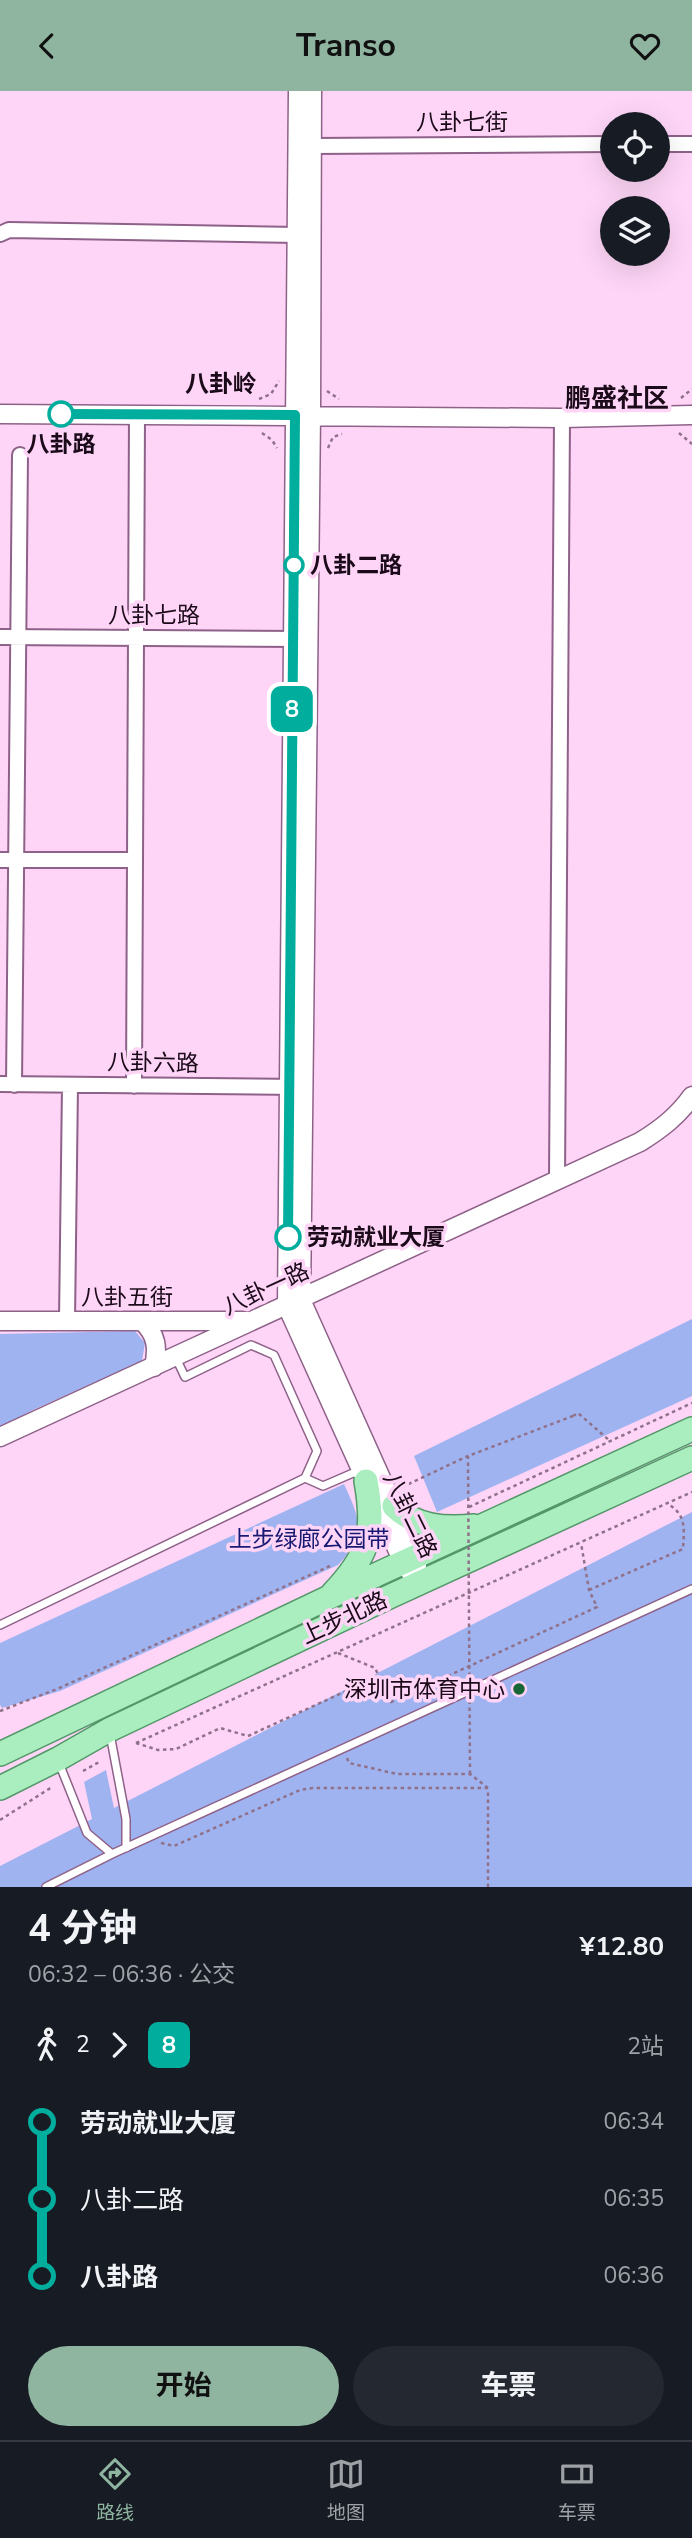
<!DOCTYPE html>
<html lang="zh">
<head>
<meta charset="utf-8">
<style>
	body { margin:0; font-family:"Nunito Sans","Noto Sans SC",sans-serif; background:#242831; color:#f1f3f6; height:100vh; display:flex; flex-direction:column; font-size:26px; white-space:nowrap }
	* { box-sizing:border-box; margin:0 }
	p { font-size:23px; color:#9ea1a6 }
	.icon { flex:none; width:38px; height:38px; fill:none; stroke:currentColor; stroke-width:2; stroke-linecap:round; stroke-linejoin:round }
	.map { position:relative; height:1796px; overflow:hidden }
	.sheet { display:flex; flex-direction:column; background:#171b24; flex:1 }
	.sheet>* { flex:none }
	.badge { padding:0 14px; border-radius:10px; font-size:24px; line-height:46px }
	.fabs { position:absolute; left:600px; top:21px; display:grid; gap:14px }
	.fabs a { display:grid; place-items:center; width:70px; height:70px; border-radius:50%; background:#171b24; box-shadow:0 7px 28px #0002; font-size:35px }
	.map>.badge { position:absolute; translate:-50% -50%; box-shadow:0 0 0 4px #fff }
	.legs { display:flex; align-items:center; gap:10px; height:77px; padding:0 28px; font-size:23px }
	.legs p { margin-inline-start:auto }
	.summary { display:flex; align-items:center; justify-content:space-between; height:119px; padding:0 28px }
	h1 { font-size:38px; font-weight:700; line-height:52px }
	.cta { display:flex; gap:14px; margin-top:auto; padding:14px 28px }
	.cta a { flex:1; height:80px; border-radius:42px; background:#8fb49f; color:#111; font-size:28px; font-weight:700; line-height:80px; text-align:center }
	.cta a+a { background:#242831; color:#f1f3f6 }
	ul { padding:0 28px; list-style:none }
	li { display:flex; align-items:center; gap:24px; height:77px; font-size:26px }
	li i { display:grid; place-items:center; width:10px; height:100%; margin:0 9px; background:currentColor }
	li i::after { content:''; width:18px; height:18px; margin:-9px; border:5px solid; border-radius:50%; background:#171b24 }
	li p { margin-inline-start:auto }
	li:first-child i { background:linear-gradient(#0000 50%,currentColor 0) }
	li:last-child i { background:linear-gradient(currentColor 50%,#0000 0) }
	header { display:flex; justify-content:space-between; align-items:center; height:91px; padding:0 28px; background:#8fb49f; color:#111; font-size:32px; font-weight:700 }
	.dock { display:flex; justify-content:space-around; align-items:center; height:98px; border-top:2px solid #363941; background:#171b24; font-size:19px; color:#9ea1a6 }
	.dock a { display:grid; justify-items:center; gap:4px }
	.dock .selected { color:#8fb49f }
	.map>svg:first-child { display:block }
	.green { fill:#a0b3f1 }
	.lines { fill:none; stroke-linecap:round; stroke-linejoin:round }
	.service-casing { stroke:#8e6188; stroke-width:10 }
	.minor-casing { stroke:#8e6188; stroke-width:18 }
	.tertiary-casing { stroke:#8e6188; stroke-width:21 }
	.primary-casing { stroke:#539769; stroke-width:26 }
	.path { stroke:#8f718a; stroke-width:2.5; stroke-dasharray:3.5 3.5; stroke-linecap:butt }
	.service { stroke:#fff; stroke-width:7 }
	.minor { stroke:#fff; stroke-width:14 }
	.tertiary { stroke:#fff; stroke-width:18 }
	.primary { stroke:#aaeebf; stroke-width:23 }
	.path-bridge { stroke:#8f718a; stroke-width:2.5; stroke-dasharray:3.5 3.5; stroke-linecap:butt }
	.line-1-casing { stroke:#fff; stroke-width:16 }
	.line-1 { stroke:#01ad9c; stroke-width:10 }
	.stop-1-dot { fill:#fff; stroke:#01ad9c; stroke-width:3.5 }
	.poi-dot { fill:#176635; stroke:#fed5f7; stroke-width:2.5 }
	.labels { text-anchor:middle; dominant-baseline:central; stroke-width:7; stroke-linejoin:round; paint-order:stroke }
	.street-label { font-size:23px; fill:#1b0a19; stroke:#fed5f7 }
	.stop-label { font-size:23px; font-weight:bold; fill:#1b0a19; stroke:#fed5f7; text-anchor:start }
	.park-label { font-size:23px; fill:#171972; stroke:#fed5f7 }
	.poi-label { font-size:23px; fill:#1b0a19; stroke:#fed5f7; text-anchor:end }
	.neighbourhood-label { font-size:24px; font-weight:bold; fill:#1b0a19; stroke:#fed5f7 }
	.quarter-label { font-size:26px; font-weight:bold; fill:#1b0a19; stroke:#fed5f7 }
</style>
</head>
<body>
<header><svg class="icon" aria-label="back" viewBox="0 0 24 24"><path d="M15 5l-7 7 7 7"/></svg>Transo<svg class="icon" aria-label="heart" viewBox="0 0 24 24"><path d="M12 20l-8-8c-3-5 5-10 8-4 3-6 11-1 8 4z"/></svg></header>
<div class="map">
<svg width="692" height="1796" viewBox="0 0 692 1796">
	<rect width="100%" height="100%" fill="#fed5f7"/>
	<path class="green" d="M692,1228V1305L437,1421L414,1365Z
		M135,1240L145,1252L142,1270L33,1319L0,1337V1243Z
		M344,1393C360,1428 367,1443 338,1474L60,1600L2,1617L0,1614V1552Z
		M692,1421V1796H0V1775L92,1728L84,1691L106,1679L114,1717Z"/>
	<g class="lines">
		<defs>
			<path id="service" d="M305,1387L323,1395L360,1379
				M0,1534L305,1387L317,1360L274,1264L251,1254L185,1286L176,1267
				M110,1643L126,1728V1757
				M59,1672L87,1742L112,1763L692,1498
				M46,1796L112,1763"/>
			<path id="minor" d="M658,53H692
				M312,55L612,53
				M0,143L9,139L297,144
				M0,546L303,548
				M0,769H135
				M0,993L300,996
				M14,994L20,364
				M134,995L137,324
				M557,1089L562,327
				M67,1230L70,994"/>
			<path id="tertiary" d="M298,0L287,1215L403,1471L419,1493
				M312,0L311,324L301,1209L416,1465L417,1475
				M0,323L562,327L692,324
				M0,1230H248
				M142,1230C157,1244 158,1257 154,1276
				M0,1346L640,1051C661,1038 678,1025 692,1005"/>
			<path id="primary" d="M394,1415C415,1436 445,1438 474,1435
				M333,1502C370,1463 375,1441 366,1390
				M0,1663L380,1482L692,1338
				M0,1697L58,1668L109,1639L391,1505L692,1367"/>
		</defs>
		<use href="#service" class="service-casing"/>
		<use href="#minor" class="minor-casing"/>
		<use href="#tertiary" class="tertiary-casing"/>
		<use href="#primary" class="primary-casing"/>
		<path class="path" d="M327,300L339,308
			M681,307L692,298
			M259,308L271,303L279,290
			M262,342L272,349L277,357
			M679,342L692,353
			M328,357L333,346L342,343
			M573,1325L578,1322L610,1350
			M402,1396L468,1365
			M469,1416L692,1312
			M589,1499L683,1458C684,1439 687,1424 668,1413
			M338,1562L375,1577L391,1611L396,1609L597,1516L589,1499L581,1452
			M0,1620L57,1598L330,1475
			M136,1652L692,1401
			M136,1652L158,1659L176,1658L220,1637L248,1645L379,1585
			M347,1667L349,1672L397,1683H470L488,1697
			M83,1680L101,1670
			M0,1729L52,1696
			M161,1752L174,1755L300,1699L313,1697H488
			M488,1796V1698"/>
		<use href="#service" class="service"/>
		<use href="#minor" class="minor"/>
		<use href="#tertiary" class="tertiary"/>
		<use href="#primary" class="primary"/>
		<path class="path-bridge" d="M470,1683L468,1365L573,1325"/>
	</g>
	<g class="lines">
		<defs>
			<path id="line-1" d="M61,323L295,324L288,1146"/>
		</defs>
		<use href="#line-1" class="line-1-casing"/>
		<use href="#line-1" class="line-1"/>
	</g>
	<g class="stop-1-dot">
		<circle cx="61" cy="323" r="12"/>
		<circle cx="294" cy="474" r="9"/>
		<circle cx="288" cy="1146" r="12"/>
	</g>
	<circle class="poi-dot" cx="519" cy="1598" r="7"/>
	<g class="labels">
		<g class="street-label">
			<text x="462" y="31">八卦七街</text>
			<text x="154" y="524">八卦七路</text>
			<text transform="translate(153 972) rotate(1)">八卦六路</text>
			<text transform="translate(266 1198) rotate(-25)">八卦一路</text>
			<text x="127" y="1206">八卦五街</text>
			<text transform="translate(410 1424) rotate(64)">八卦二路</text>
			<text transform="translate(344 1527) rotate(-25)">上步北路</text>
		</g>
		<g class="stop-label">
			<text x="61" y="353" text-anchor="middle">八卦路</text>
			<text x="310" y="474">八卦二路</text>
			<text x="307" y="1146">劳动就业大厦</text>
		</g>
		<g class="park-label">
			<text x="309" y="1448">上步绿廊公园带</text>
		</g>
		<g class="poi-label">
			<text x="505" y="1598">深圳市体育中心</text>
		</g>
		<g class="neighbourhood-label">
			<text x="221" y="293">八卦岭</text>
		</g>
		<g class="quarter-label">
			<text x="617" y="307">鹏盛社区</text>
		</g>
	</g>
</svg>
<div class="fabs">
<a><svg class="icon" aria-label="locate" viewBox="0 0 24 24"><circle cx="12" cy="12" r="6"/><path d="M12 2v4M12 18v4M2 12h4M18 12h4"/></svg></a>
<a><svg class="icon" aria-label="layers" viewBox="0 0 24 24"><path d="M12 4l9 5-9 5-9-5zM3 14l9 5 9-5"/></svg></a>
</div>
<b class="badge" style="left:292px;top:618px;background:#01ad9c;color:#fff">8</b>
</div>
<section class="sheet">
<div class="summary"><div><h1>4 分钟</h1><p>06:32 – 06:36 · 公交</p></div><b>¥12.80</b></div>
<div class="legs"><svg class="icon" aria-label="walk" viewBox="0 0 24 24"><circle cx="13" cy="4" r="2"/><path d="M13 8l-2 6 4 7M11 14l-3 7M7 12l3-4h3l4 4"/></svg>2<svg class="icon" aria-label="forward" viewBox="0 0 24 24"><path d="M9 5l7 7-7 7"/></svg><b class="badge" style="background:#01ad9c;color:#fff">8</b><p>2站</p></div>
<ul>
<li><i style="color:#01ad9c"></i><b>劳动就业大厦</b><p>06:34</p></li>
<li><i style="color:#01ad9c"></i><span>八卦二路</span><p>06:35</p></li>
<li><i style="color:#01ad9c"></i><b>八卦路</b><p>06:36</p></li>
</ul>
<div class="cta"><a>开始</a><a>车票</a></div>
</section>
<nav class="dock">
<a class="selected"><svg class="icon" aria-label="directions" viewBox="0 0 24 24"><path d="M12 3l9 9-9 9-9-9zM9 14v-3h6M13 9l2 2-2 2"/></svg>路线</a>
<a><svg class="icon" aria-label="map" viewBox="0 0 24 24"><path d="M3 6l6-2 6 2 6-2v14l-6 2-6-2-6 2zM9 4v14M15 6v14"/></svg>地图</a>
<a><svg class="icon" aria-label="tickets" viewBox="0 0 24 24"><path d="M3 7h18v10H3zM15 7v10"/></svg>车票</a>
</nav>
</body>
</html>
